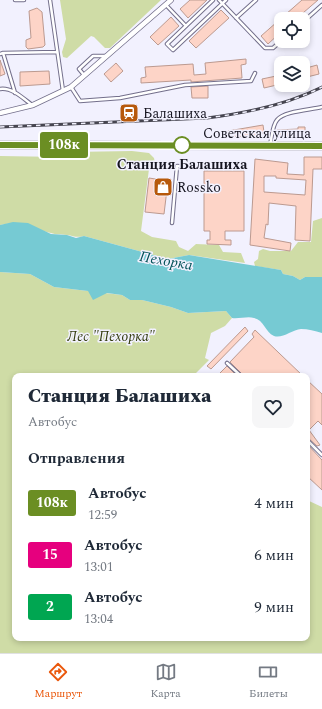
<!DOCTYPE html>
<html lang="ru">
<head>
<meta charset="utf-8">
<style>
	body { margin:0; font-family:Spectral,serif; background:#f6f6f7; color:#1f2937; height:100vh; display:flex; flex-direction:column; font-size:15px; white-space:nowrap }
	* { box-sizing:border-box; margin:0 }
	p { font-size:13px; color:#747a83 }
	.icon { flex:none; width:22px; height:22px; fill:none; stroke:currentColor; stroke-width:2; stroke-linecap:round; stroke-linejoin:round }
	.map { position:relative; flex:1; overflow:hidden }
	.side { position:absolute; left:12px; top:373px; width:298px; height:268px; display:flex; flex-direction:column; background:#fff; border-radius:8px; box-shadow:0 2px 6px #0003 }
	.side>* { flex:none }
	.badge { padding:0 8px; border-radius:3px; font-size:14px; line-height:26px }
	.buttons { position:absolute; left:274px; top:12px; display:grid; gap:8px }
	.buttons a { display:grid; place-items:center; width:36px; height:36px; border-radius:8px; background:#fff; box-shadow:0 2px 6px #0003; font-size:20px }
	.map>.badge { position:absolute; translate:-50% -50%; box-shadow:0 0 0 2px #fff }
	h2 { padding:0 16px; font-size:15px; line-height:36px }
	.round { display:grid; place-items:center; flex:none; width:42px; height:42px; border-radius:8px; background:#f6f6f7 }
	.overview { display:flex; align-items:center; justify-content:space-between; height:68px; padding:0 16px }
	h1 { font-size:19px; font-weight:800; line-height:30px }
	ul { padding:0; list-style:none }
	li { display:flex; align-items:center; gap:12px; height:52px; padding:0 16px }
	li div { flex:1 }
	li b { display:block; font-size:15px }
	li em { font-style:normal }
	li .badge { min-width:44px; font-weight:700; text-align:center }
	.tab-bar { display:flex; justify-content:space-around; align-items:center; height:56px; border-top:1px solid #e0e1e3; background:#fff; font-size:11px; color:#747a83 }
	.tab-bar a { display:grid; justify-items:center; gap:2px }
	.tab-bar .current { color:#ea580c }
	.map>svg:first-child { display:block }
	.green { fill:#cfdca6 }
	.water { fill:#76cad3 }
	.building { fill:#fdd4c7; stroke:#bc9a90; fill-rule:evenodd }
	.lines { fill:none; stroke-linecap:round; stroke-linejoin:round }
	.service-casing { stroke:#736f8b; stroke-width:4.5 }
	.minor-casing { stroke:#736f8b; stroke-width:6 }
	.primary-casing { stroke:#736f8b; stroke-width:9 }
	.service { stroke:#fff; stroke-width:2.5 }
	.minor { stroke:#fff; stroke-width:4.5 }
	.primary { stroke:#fff; stroke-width:7 }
	.rail-casing { stroke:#45444f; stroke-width:3 }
	.rail { stroke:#f2f1fe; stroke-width:1.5; stroke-dasharray:4.5; stroke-linecap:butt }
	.line-casing { stroke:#fff; stroke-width:9 }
	.line { stroke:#6b8e23; stroke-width:6 }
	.stop-dot { fill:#fff; stroke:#6b8e23; stroke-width:2 }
	.labels { text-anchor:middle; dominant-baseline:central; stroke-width:3; stroke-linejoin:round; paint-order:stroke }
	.poi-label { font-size:14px; fill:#161520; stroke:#f2f1fe; text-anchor:start }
	.street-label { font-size:14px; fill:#161520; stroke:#f2f1fe }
	.stop-label { font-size:14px; font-weight:bold; fill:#161520; stroke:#f2f1fe }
	.park-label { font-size:14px; font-style:italic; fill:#343d0f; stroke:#f2f1fe }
	.water-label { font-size:15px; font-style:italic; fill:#025259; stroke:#f2f1fe }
</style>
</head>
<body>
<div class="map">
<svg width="322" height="653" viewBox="0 0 322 653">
	<rect width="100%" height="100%" fill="#f2f1fe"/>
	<path class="green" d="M60,0H161L110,48H105L94,37L91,36L67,58L63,57L62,52L66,39Z
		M132,151L149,153L154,158L155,163L149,169L141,231L152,237L176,241L179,247L188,251L196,244L219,245L223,252L241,253L245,263L189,255L168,259L84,236C77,238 74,236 67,235C61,234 56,235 51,233C28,227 26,219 0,225V156L62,157L72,152Z
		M322,218V277H305L300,280L293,276L283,274L281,270L255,266L254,262L258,259L259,251L263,249L270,251H291L298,242H311L313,221Z
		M0,272L30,274L54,287L122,295L130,300H142L171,307L188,313L226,311L232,318L225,326L211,333L205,358L209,360L196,373L198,376H15V638H307V500L322,507V653H0Z"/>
	<path class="water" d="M13,222L28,223L51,234L67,235L76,238L84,236L168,259L189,255L281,270L283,274L293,276L300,280L305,277H322V333C315,331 308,329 301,329C292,330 282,339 274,336C265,332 264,320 254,318C248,316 239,319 232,318L226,311L188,313L171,307L142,300H130L122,295L107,293L93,300L88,291L54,287L30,274L0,272V225Z"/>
	<path class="building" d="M190,0H207L188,18L180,9Z
		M302,0H318L296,19H281V32L268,44L261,36Z
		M37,8L42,12L45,45L43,47L28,49L26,47V40L31,38L29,11Z
		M221,10L229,18L196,48L189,41Z
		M171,17L179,26L158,45L150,37Z
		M246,59V64L241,65L242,78L191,82V80L141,83V78L146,77L145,67L193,64L194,75L206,74L205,63Z
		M0,60L5,74L0,76Z
		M116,63L123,71L111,82L104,74Z
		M317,65L319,74L303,78V69Z
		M49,71L50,84L20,86V72Z
		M281,75V84L264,88L262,79Z
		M208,86V98H192L191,87Z
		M263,125L264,132L257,138L229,136L228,131Z
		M298,127H305V136L277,137V130L298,129Z
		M304,157H322V169H313L310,241L295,240L296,206L269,203L268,225L266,224L264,238L291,243L290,251L250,245L255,159L288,163L287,174L304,175ZM264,176H276V178L306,180L305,195L264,192Z
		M204,171H244V231H225V240H231V245L207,244V240H210V231H204Z
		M149,178L168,181L164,214L145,212Z
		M245,327L248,331L211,369L207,366Z
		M255,330L303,376H244L230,362L254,337L252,334Z
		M227,366L237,376H217Z
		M307,380L322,394V425L318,421L309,430L320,445L317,446L307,437Z
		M307,444L322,460V490L307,476Z"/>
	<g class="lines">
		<defs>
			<path id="service" d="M15,0H24
				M50,0L63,91
				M213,0L167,44L173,50L226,0
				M219,0L265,48H273L281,41
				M166,5L186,26
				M236,18L256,0
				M303,22L322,5
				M3,53L57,52
				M0,54L3,53L15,93
				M84,75L79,69L93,56H105
				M71,87L80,101L120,98L185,85L251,81L255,73
				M0,89C12,87 24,99 32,105
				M270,145C272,137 272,126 277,120C284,111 310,110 322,107
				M172,223L177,166L192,167
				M227,363L241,376
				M307,440L322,455"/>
			<path id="minor" d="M0,113L33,105L71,87L171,0"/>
			<path id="primary" d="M0,145L322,146"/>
		</defs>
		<use href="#service" class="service-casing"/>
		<use href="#minor" class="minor-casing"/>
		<use href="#primary" class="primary-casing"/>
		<use href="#service" class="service"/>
		<use href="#minor" class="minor"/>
		<use href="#primary" class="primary"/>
		<defs>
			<path id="rail" d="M0,127L207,118C247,113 286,105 322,87"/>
		</defs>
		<use href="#rail" class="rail-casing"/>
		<use href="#rail" class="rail"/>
	</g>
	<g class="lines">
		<defs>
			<path id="line" d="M0,145L322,146"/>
		</defs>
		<use href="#line" class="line-casing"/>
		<use href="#line" class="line"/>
	</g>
	<defs>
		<symbol id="station-square" viewBox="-11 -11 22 22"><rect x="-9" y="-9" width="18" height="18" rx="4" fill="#b7590b" stroke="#f2f1fe"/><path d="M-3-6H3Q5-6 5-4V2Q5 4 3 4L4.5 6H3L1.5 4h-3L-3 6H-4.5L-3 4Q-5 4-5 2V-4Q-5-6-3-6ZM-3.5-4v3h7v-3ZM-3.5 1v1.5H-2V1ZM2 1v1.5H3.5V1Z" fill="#fff"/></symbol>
		<symbol id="shop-square" viewBox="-11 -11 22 22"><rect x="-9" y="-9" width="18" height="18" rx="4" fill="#b7590b" stroke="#f2f1fe"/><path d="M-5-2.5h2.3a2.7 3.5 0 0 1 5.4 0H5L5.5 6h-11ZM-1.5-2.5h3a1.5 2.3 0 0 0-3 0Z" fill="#fff"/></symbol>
	</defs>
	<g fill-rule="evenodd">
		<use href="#station-square" x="118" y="102" width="22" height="22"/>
		<use href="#shop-square" x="152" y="176" width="22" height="22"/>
	</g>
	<circle class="stop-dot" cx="182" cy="145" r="8"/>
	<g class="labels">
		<g class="poi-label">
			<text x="143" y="113">Балашиха</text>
			<text x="177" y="187">Rossko</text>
		</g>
		<g class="street-label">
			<text x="257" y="133">Советская улица</text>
		</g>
		<g class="stop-label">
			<text x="182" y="164">Станция Балашиха</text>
		</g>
		<g class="park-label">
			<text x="111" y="336">Лес "Пехорка"</text>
		</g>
		<g class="water-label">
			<text transform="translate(166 261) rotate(10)">Пехорка</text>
		</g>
	</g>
</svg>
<div class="buttons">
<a><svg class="icon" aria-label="locate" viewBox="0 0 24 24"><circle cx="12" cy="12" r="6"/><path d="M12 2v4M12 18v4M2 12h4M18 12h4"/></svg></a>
<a><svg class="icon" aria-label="layers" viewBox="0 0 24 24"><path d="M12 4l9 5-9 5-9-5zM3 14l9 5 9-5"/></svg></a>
</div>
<b class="badge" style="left:64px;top:145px;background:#6b8e23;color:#fff">108к</b>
<section class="side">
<div class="overview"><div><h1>Станция Балашиха</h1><p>Автобус</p></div><a class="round"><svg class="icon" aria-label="heart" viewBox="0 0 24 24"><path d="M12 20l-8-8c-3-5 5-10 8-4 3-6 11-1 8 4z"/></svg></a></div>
<h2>Отправления</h2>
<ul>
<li><span class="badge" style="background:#6b8e23;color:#fff">108к</span><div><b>Автобус</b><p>12:59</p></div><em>4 мин</em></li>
<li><span class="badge" style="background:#e6007e;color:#fff">15</span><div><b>Автобус</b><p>13:01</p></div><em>6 мин</em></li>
<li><span class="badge" style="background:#00a651;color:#fff">2</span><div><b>Автобус</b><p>13:04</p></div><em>9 мин</em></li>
</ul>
</section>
</div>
<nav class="tab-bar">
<a class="current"><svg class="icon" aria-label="directions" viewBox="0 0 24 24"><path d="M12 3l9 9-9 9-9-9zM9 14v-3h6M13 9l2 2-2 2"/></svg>Маршрут</a>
<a><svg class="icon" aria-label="map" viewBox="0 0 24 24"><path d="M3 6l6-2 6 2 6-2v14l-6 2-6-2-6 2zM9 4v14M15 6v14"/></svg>Карта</a>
<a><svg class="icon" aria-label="tickets" viewBox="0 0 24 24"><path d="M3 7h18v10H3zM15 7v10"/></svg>Билеты</a>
</nav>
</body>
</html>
